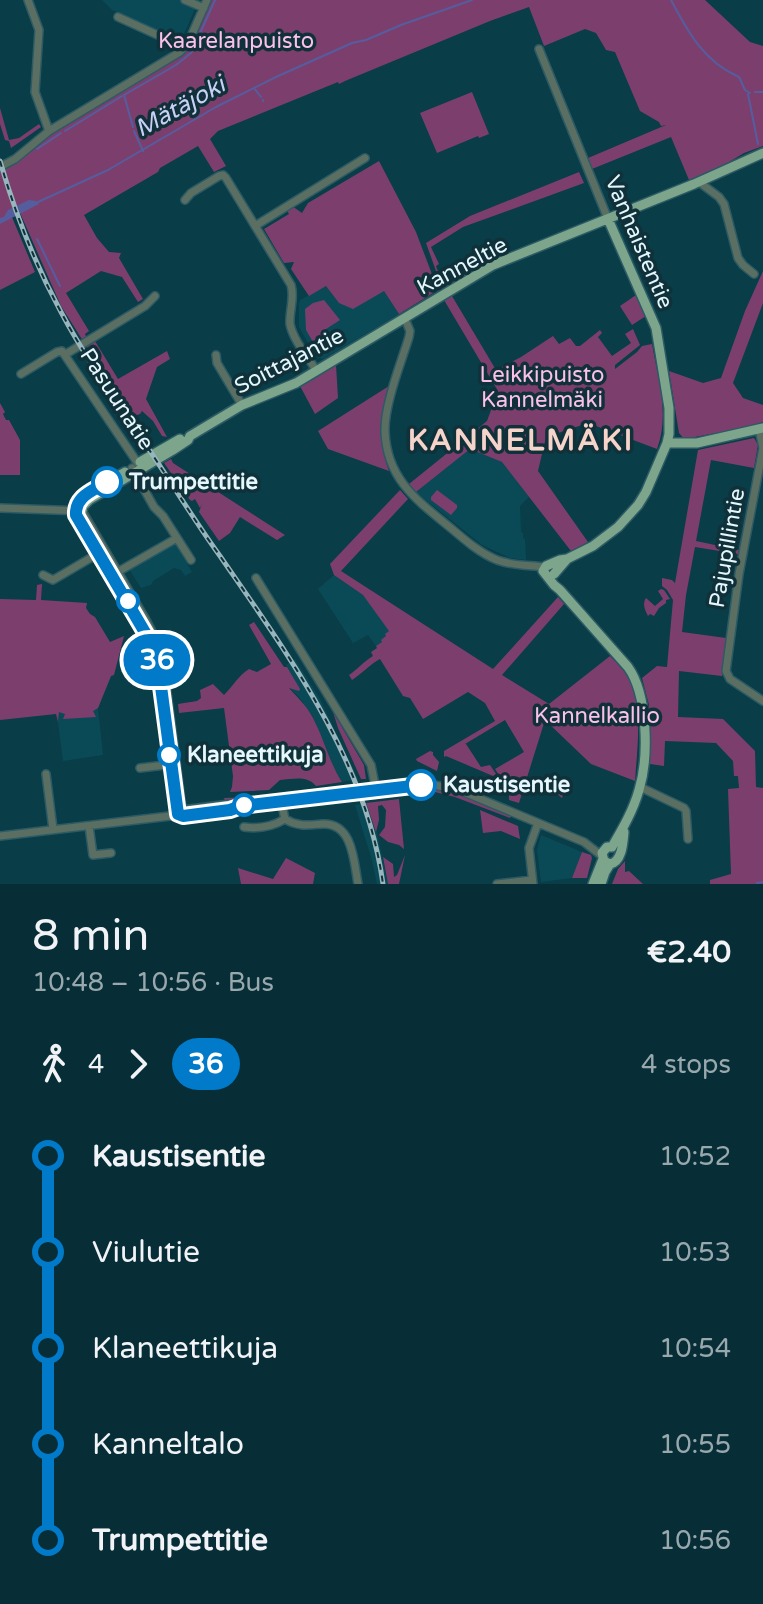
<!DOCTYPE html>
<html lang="en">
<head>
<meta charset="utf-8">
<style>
	body { margin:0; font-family:"Varela Round",sans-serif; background:#10363e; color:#f1f3f6; height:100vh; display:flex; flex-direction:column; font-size:30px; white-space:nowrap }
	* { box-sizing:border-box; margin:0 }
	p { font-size:26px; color:#98a8ad }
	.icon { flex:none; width:44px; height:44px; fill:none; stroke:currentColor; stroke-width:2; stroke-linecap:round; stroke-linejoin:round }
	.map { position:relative; height:884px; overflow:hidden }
	.details { display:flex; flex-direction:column; background:#072e36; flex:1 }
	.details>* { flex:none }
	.badge { padding:0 16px; border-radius:26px; font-size:28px; line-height:52px }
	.map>.badge { position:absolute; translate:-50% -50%; box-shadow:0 0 0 4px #fff }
	.legs { display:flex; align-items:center; gap:12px; height:88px; padding:0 32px; font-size:26px }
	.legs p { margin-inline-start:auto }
	.overview { display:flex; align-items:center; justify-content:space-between; height:136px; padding:0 32px }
	h1 { font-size:44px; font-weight:600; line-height:60px }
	ul { padding:0 32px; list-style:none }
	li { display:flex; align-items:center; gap:28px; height:96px; font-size:30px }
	li i { display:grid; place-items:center; width:12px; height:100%; margin:0 10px; background:currentColor }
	li i::after { content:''; width:20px; height:20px; margin:-10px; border:6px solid; border-radius:50%; background:#072e36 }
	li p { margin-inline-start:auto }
	li:first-child i { background:linear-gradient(#0000 50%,currentColor 0) }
	li:last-child i { background:linear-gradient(currentColor 50%,#0000 0) }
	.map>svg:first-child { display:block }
	.built { fill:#0a4a57 }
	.green { fill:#7c3f6d }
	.water { fill:#555d9f }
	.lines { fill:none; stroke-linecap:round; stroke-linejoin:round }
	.stream { stroke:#555d9f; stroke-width:2 }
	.minor-casing { stroke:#2c5b65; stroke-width:10 }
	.major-casing { stroke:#2c5b65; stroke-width:12 }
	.minor { stroke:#5b6e62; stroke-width:7 }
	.major { stroke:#7da58c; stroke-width:9 }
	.rail-casing { stroke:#97b5bc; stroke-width:5 }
	.rail { stroke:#103139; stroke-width:2; stroke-dasharray:6; stroke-linecap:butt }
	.minor-bridge-casing { stroke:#2c5b65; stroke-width:10; stroke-linecap:butt }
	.minor-bridge { stroke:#5b6e62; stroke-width:7 }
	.line-1-casing { stroke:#fff; stroke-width:18 }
	.line-1 { stroke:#007ac9; stroke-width:12 }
	.stop-1-dot { fill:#fff; stroke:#007ac9; stroke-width:4 }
	.labels { text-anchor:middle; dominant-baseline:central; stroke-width:7; stroke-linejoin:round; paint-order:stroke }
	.park-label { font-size:22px; fill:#fac2ea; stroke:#103139 }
	.street-label { font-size:22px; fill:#e5f7fc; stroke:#103139 }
	.stop-label { font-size:22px; font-weight:bold; fill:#e5f7fc; stroke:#103139; text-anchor:start }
	.water-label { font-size:24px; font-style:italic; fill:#c8d0f6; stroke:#103139 }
	.district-label { font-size:30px; font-weight:bold; letter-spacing:2px; fill:#f6d4ca; stroke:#103139 }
</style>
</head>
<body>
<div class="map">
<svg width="763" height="884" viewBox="0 0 763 884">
	<rect width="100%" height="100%" fill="#093d48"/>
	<path class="built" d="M102,0H199L183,36L176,39L128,19L127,16L112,10Z
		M326,286L339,303L384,291L399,314L323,359L316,357L299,327V304L300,300Z
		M470,449L502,462L529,497L520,506L521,532L523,533V538L525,539L526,560L510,558L482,545L416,492Z
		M174,542L192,572L185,576L181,570L174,568L153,581L151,585L141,588L129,569Z
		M334,575L363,595L383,621L390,631L385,634L387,636L382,642L376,646L368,635L353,643L318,589Z
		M295,659L320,699L358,779L342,782L333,767L313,717L299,697L289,687L300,690L286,665Z
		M112,675L98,708L103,755L63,761L58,722L59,712Z
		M366,803L377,833L388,884H377L371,857L355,805Z
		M541,835L582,852L572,878L541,882L537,850Z"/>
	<path class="green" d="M210,0H705L750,42L763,46V146L744,153L719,168L689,180L671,137L592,169L588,158L666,125L661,126L659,122L640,111L615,52L606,50L596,33L585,29L544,46L529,7L490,21L345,81L339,84L338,82L218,131L210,139L226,166L214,172L198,146L160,168L158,172L84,215L97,238L109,252L121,253L119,258L143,299L138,302L122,277L101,271L66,293L89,331L85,334L89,344L95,341L118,379L167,351L170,359L157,367L146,399L167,437L162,436L153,421L142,411L140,414L131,417L61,306L17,206L9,210L35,272L0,290V171L16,162L46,138L178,57L186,49Z
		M472,92L489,134L479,138L478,136L437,153L420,113Z
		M0,108L9,140L19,138L39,124L41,127L11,148L9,141L5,140L0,124Z
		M379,161L416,232L438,290L399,314L384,291L353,309L339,303L326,286L309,296L291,269L294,262L284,263L264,229L289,214L286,209L292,206L302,213L308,203Z
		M579,172L584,183L463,227L431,247L439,264L436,266L441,280L445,279L447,285L444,287L441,285L426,243L470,216Z
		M763,271V303L733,383L743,398L763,405V422L738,429L684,439L679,433L669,371L703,383L721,378L745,311Z
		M636,295L646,316L632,325L620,306Z
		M452,296L496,370L521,357L553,336L559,344L570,338L576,346H580L600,330L602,333L598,337L612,356L631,343L625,334L633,329L640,345L615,365V369L637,352L642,346L652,344C658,378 670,415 657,449L588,423L546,437L538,471L588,542L571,551L502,462L470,449L416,492L409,484L487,421L498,391L444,300Z
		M324,300L340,320L323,331L325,336L313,342L306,330L305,309L313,303Z
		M336,365L338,398L315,414L300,386Z
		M389,386C379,421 377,436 389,471L328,449L318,431Z
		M0,403L5,412L3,414L6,420H9L20,440V475H0Z
		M754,438L758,445L754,468L711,460L696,541L739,550L738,554L695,547L686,595L682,632L726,638L722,676L679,671L678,717L723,719L755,751L756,787L763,788V884H710V880L731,874L728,789L739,788L738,776H734L733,761L716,743L665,741L664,766L650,764L649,705L642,678L657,666L667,667L673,600L667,590L662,586V578L672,580L675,583L698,450Z
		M171,459L173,463L285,535L277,540L240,517L230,533L219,541L199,512L202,504L200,508L195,499L192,501L190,500L164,463Z
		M400,490L408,499L341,571L493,669L558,597L564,604L502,675L549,704L610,656C617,663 625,671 630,681C643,708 637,751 635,781L591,764L545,720L519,803L509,800V790L495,769L524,752L505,720L465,744H466L481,767L490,765L496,774L493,776L446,756L444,757V751L495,721L485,703L468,692L423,719L410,698L403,696L380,659C369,665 363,673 352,680L349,675C358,669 363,662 373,656L371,652L377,648L376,646L382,642L381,640L386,636L385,634L389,631L363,595L334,575L330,564Z
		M437,490L457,505V508L451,515L431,500V497Z
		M42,584L41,600L87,603L86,608L90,614L95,617L110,642L124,636L114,675L111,676L98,708L93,711L96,717L63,719L65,714L59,712L58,722L56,714L0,720V599L36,600L37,585Z
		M661,589L664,590L670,599L666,600V603L659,608L654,616L650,614L648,616C645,610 642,604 646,598L655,606L663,599L658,591Z
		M254,622L284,667H287L300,689L299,691L289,688C297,697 307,706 313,718C324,739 329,762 342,782L316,786C307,775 293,779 280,780L269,790L230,792L232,787L233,776L224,708L179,713L178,704L197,701L201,698L200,690L213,684L224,695C233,686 238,676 249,669L257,672L271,664L249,625Z
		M333,712L364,765L366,779H361L338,728Z
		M430,751L433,752V755L439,762L437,771L417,761L416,759Z
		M558,778L572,784L570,790L565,789L562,798L556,793L558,790H555L553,795L546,792L548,782L551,783L553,780L557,781Z
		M342,788V790L255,801H225L224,798L258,797Z
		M427,790L451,791L511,816L510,818L455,797Z
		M399,799L404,849L399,845L388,842L379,835L385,827L386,810L382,805L378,806L379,820L376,832L366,803Z
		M480,810L518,826L520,839L501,831L483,833Z
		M582,852L591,855L592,858L587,878H572Z
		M405,855L399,884H388L383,857L393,864L394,877L397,875Z
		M286,858L315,873L313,884H241L238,868L273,879Z
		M625,861V872L629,871L643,884H612L618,869Z"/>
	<path class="water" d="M29,200L36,201L39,204L0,224V218L4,217L8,210Z"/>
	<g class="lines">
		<path class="stream" d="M671,0C688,32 704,62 739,77L745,90L750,93
			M254,88L261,97
			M755,92H763
			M748,94L758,144
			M263,100V101
			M133,127L124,95L176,65L191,53L215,0
			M65,131L122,96
			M134,131L143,151
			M37,149L61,133
			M38,202L108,170L216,107L276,77L352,43L366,40L401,25L472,0
			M37,239L60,286
			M757,883L763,882"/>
		<defs>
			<path id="minor" d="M28,0L39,30L35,92L49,131
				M185,0L204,8
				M118,17L184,47
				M539,49L608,219
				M0,167L15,159L49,131L180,52L189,41L207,0
				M699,182L719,197L724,204L738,258L743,265L754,274
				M185,200L191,193L219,176L223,175L226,178L291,285C295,298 289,311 290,324C293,340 308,357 316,370
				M255,226L365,158
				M405,319L410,331L409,337C401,363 384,405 385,432C387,480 418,501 452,529C466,541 480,553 497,560C513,566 529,565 545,567
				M66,354L145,306L155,296
				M216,355L217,363L242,405
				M21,374L57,352L62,351L141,468
				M759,429L763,448L739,574L726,671L730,679L763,701
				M132,468L154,507L163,516L191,560
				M0,508L82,511L146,620L158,643L162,654L183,816
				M75,511L78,519L153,646L158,664L178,814
				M114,574L177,538
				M43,575L53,580L94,556L101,549
				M256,578L371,765L376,790
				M160,663L185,653
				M140,768L174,764
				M46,774L53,829
				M407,786L434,785L459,790L584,842L602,856
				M640,787L684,808L686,811L688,839
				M281,801L285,819C298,827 308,825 322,824C353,822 354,862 358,884
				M180,815L183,816L230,810L238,807
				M89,826L93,855L111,853
				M244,827C259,829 272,827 285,819
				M0,836L170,816L178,814L182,810L230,804L241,806L347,793
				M497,884L532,880
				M533,884L529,848L538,823"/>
			<path id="major" d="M608,219L656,328L669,408V434L667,443L646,492L638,505L618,527L593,546L567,559L560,560L546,566L543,571L554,585L560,590L628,667C648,695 649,757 639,790C633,811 623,828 612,847
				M667,443H697L763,428
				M140,462L180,439
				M75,511L81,498L125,472
				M82,511L83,506L89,500L173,450L188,440L190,436L242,405L296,383L493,265L694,184L763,153
				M554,574L567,559
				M610,864L604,861L602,853L607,847H612
				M593,884L603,859
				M601,884L605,872L610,864C622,862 623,843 624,832"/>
		</defs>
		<use href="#minor" class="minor-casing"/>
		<use href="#major" class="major-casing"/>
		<use href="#minor" class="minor"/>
		<use href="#major" class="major"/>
		<defs>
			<path id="rail" d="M0,161C15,213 35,264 61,312C86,359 117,402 146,445C171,482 194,520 220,556C289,656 366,760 383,884"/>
		</defs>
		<use href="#rail" class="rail-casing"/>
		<use href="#rail" class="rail"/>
		<defs>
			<path id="minor-bridge" d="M347,793L407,786"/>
		</defs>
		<use href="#minor-bridge" class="minor-bridge-casing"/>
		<use href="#minor-bridge" class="minor-bridge"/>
	</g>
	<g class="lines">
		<defs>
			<path id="line-1" d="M107,482C93,491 75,496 76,515L153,646L158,664L178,814L183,816L230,810L241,806L421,785"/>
		</defs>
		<use href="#line-1" class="line-1-casing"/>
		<use href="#line-1" class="line-1"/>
	</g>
	<g class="stop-1-dot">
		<circle cx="107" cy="482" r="14"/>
		<circle cx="128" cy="601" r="10"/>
		<circle cx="169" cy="755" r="10"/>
		<circle cx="421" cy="785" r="14"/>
		<circle cx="244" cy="805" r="10"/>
	</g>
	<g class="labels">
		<g class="park-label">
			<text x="236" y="41">Kaarelanpuisto</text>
			<text x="542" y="375">Leikkipuisto<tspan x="542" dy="25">Kannelmäki</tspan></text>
			<text x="597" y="716">Kannelkallio</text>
		</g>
		<g class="street-label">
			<text transform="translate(639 242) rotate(67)">Vanhaistentie</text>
			<text transform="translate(462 266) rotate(-28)">Kanneltie</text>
			<text transform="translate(289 361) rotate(-27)">Soittajantie</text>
			<text transform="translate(117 399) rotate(57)">Pasuunatie</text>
			<text transform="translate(727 548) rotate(-80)">Pajupillintie</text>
		</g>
		<g class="stop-label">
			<text x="129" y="482">Trumpettitie</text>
			<text x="187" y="755">Klaneettikuja</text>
			<text x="443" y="785">Kaustisentie</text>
		</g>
		<g class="water-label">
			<text transform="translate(180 107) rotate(-29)">Mätäjoki</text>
		</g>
		<g class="district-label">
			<text x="521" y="440">KANNELMÄKI</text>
		</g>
	</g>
</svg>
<b class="badge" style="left:157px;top:660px;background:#007ac9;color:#fff">36</b>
</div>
<section class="details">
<div class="overview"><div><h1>8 min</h1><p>10:48 – 10:56 · Bus</p></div><b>€2.40</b></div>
<div class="legs"><svg class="icon" aria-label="walk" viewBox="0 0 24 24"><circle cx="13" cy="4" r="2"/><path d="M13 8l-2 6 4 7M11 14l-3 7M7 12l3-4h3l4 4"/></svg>4<svg class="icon" aria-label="forward" viewBox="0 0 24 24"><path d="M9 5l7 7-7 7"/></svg><b class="badge" style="background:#007ac9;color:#fff">36</b><p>4 stops</p></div>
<ul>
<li><i style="color:#007ac9"></i><b>Kaustisentie</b><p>10:52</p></li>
<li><i style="color:#007ac9"></i><span>Viulutie</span><p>10:53</p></li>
<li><i style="color:#007ac9"></i><span>Klaneettikuja</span><p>10:54</p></li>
<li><i style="color:#007ac9"></i><span>Kanneltalo</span><p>10:55</p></li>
<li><i style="color:#007ac9"></i><b>Trumpettitie</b><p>10:56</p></li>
</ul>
</section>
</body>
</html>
